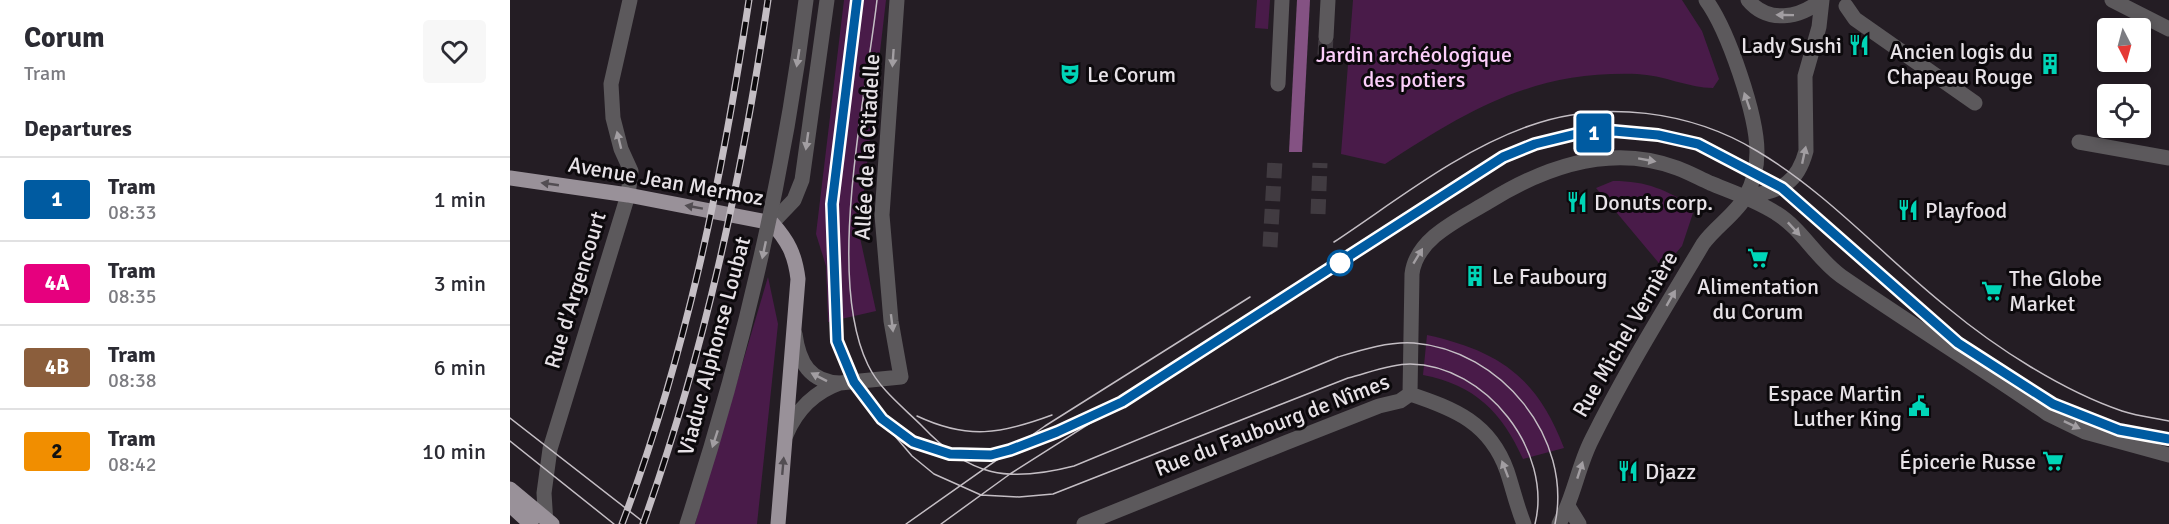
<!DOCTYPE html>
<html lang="en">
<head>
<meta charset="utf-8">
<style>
	body { margin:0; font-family:Signika,sans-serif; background:#f7f7f7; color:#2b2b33; height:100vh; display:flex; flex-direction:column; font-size:22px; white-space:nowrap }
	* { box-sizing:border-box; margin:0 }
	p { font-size:20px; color:#7c7c81 }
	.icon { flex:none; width:33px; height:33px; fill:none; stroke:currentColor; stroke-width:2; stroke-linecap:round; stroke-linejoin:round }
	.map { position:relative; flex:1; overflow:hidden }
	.sheet { display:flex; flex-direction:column; background:#fff; width:510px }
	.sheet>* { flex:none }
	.badge { padding:0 12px; border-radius:4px; font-size:21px; line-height:39px }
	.needle { width:39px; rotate:174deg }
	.buttons { position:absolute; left:1587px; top:18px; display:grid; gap:12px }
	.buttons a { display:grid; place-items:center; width:54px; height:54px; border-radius:6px; background:#fff; box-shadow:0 3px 9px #0003; font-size:30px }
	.map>.badge { position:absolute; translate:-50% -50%; box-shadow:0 0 0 3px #fff }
	h2 { padding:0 24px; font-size:22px; line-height:54px }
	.round { display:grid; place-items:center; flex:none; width:63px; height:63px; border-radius:6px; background:#f7f7f7 }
	.summary { display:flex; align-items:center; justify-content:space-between; height:102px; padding:0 24px }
	h1 { font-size:28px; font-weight:700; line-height:45px }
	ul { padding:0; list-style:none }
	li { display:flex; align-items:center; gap:18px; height:84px; padding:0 24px; border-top:2px solid #e1e1e2 }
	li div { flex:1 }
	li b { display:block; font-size:22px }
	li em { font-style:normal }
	li .badge { min-width:66px; font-weight:700; text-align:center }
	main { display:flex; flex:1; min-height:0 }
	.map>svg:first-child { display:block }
	.green { fill:#491b49 }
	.water { fill:#845283 }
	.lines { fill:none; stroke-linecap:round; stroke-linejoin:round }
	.minor-tunnel { stroke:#413b41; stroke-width:15; stroke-dasharray:15 8; stroke-linecap:butt }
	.minor { stroke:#5c595c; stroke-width:15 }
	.major { stroke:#999199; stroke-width:15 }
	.tram { stroke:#c4bec4; stroke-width:1.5 }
	.rail-casing { stroke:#c4bec4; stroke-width:7 }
	.rail { stroke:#0c090c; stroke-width:4.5; stroke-dasharray:14; stroke-linecap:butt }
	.minor-bridge { stroke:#5c595c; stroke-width:15 }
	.oneway { fill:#a29ea2 }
	.oneway2 { fill:#524d52 }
	.line-casing { stroke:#fff; stroke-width:14 }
	.line { stroke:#005ba1; stroke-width:9 }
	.stop-dot { fill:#fff; stroke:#005ba1; stroke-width:3 }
	.labels { text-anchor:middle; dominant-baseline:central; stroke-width:6; stroke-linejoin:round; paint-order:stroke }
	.poi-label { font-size:22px; fill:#e7e2e7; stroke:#0c090c; text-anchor:start }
	.park-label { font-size:22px; fill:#fccefa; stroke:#0c090c }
	.street-label { font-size:22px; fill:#e7e2e7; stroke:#0c090c }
</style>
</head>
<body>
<main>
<section class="sheet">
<div class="summary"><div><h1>Corum</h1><p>Tram</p></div><a class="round"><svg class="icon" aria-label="heart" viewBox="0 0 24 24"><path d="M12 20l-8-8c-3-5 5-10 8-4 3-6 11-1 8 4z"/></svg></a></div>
<h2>Departures</h2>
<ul>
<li><span class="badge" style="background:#005ba1;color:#fff">1</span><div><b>Tram</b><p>08:33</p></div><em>1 min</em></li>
<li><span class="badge" style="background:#e6007e;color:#fff">4A</span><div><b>Tram</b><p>08:35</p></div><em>3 min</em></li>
<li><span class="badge" style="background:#8b5e3c;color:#fff">4B</span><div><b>Tram</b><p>08:38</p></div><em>6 min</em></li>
<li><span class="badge" style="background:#f18e00;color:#111">2</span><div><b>Tram</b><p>08:42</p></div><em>10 min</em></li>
</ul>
</section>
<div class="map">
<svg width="1659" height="524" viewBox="0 0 1659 524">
	<rect width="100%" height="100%" fill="#241d24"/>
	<path class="green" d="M334,0H376L349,233L366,311L318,322L316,266L306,234Z
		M747,0H760L758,29L745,28Z
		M843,0H1172L1192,31L1209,79L1203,88C1179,88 1153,75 1127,74C1022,71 960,109 875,164L831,154Z
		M1103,181C1138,181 1155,190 1185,207L1172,246L1153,268L1086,188Z
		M258,277L268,324L247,524H185Z
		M917,335C989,351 1027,377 1054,448L1013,459C992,412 965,385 913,375Z"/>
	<path class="water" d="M787,0H800L792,152H779Z"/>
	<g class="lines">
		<path class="minor-tunnel" d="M815,55L816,37
			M808,214L810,163
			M760,247L765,160"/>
		<path class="minor" d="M1238,0C1258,24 1290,18 1311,0
			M1602,0L1659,29
			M1336,6L1345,19L1465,103
			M816,37L818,0
			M768,84L772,0
			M1569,142L1659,158
			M1235,198C1268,189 1286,188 1296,151L1295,76L1309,27L1312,0
			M262,223L284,200L292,180L317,0
			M330,383L391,377L381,321L372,215L387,0
			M900,394C945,409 980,423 997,471C1003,489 1007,507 1014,524
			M276,435C287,409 304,392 330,383C300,382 289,363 285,334
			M1058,506L1069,524
			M36,524L34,493L40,449L118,195L121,171L111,149L103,118L101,84L120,0
			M574,524L775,443L869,406L890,401L900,394L902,274C906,238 950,219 978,202C1034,167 1101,143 1167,168C1178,172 1189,178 1200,183C1222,192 1246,200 1266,213C1292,229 1306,258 1331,276C1399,323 1470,367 1538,414L1575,432L1659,455
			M1049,524C1064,497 1068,466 1082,439C1115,372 1155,308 1193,244C1205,227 1226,214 1236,196C1243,183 1247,167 1247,152C1247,115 1218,30 1196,0"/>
		<path class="major" d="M0,178L118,195L262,223C278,241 285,254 288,279L268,524
			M0,489L42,524
			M0,505L21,524"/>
		<path class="tram" d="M347,0L322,204L325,329L331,357L361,408L402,456L424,474L471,495L509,497L543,494L838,378C858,373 880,364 900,364C976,365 1043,451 1025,524
			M367,0C356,97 315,277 358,365C370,390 393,407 412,426C460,477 498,483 564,466L828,357C851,350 880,341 904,343C991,350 1063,438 1045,524
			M824,242C886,201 948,151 1019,126C1093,99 1181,111 1247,151C1318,193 1374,257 1438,308C1486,348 1553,391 1612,411C1627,416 1644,418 1659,421
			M823,268L993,157L1025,144L1066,134L1104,131L1148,135L1188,144L1272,188L1447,343L1543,404L1609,430L1659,439
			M407,416C458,440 491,434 542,415
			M0,418L136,524
			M388,433C419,452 457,462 494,452
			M0,441L104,524
			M519,443L566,424
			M396,524L535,426L740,297
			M431,524L500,474L738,323"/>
		<defs>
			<path id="rail" d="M112,524C176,356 212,178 239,0
				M133,524C195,351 231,181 258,0"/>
		</defs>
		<use href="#rail" class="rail-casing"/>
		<use href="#rail" class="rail"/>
		<path class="minor-bridge" d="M177,524C233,352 274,179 296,0"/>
	</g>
	<defs><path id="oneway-solid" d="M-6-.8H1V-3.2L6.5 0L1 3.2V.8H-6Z" transform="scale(1.5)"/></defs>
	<g class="oneway">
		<use href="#oneway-solid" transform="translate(1275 15) rotate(-179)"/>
		<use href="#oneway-solid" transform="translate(288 58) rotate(99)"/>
		<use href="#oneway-solid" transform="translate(383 58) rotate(94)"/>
		<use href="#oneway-solid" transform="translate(1237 101) rotate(-109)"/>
		<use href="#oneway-solid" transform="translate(109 140) rotate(-104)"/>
		<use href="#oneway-solid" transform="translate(297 141) rotate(98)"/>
		<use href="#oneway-solid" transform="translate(1294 155) rotate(-78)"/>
		<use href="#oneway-solid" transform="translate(1137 160) rotate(10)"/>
		<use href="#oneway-solid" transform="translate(1284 229) rotate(47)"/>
		<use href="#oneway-solid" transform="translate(254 250) rotate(102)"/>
		<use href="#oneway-solid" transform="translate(908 256) rotate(-59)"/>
		<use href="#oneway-solid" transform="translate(1161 298) rotate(-60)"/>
		<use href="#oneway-solid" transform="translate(382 323) rotate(83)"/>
		<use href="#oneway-solid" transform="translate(309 377) rotate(-153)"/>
		<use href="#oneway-solid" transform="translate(1562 425) rotate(25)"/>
		<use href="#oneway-solid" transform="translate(205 439) rotate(108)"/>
		<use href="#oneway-solid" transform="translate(995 469) rotate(-111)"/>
		<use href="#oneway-solid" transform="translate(1070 470) rotate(-72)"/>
	</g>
	<g class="oneway2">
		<use href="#oneway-solid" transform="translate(40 184) rotate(-172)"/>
		<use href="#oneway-solid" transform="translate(184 207) rotate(-170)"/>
		<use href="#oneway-solid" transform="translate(273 466) rotate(-85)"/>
	</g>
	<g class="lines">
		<defs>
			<path id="line" d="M347,0L322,204L327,341L344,382L372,419L403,442L440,454L481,455L500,450L547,432L612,402L993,157L1025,144L1066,134L1104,131L1148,135L1188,144L1272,188L1448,343L1543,404L1609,430L1659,439"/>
		</defs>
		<use href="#line" class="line-casing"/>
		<use href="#line" class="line"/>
	</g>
	<defs>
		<symbol id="restaurant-bare" viewBox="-9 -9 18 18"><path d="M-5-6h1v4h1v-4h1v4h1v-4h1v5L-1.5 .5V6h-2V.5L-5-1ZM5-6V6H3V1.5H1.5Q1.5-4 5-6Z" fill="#00d5b7" stroke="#0c090c" stroke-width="2.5" paint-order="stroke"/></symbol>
		<symbol id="building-bare" viewBox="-9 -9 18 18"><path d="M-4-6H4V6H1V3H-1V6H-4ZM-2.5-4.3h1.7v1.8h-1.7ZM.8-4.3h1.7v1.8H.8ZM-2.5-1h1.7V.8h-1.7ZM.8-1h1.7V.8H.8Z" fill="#00d5b7" stroke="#0c090c" stroke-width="2.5" paint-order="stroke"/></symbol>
		<symbol id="theatre-bare" viewBox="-9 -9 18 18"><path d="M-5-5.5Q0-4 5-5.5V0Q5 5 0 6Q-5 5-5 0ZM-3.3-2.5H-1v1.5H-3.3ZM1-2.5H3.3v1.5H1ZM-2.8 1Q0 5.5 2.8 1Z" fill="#00d5b7" stroke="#0c090c" stroke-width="2.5" paint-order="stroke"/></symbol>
		<symbol id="supermarket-bare" viewBox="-9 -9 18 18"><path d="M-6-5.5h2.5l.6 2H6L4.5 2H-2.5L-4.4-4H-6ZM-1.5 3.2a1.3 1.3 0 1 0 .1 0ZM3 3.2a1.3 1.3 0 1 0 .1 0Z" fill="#00d5b7" stroke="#0c090c" stroke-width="2.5" paint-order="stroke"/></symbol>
		<symbol id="civic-bare" viewBox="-9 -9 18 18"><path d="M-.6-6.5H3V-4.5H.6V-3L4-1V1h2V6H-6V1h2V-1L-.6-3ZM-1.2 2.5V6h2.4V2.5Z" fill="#00d5b7" stroke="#0c090c" stroke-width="2.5" paint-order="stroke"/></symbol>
	</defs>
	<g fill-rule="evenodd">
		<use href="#restaurant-bare" x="1334" y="30" width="30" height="30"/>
		<use href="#building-bare" x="1525" y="49" width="30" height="30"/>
		<use href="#theatre-bare" x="545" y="59" width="30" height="30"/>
		<use href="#restaurant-bare" x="1052" y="187" width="30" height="30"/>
		<use href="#restaurant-bare" x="1383" y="195" width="30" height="30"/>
		<use href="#supermarket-bare" x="1233" y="243" width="30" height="30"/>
		<use href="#building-bare" x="950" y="261" width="30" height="30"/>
		<use href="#supermarket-bare" x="1467" y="276" width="30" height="30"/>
		<use href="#civic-bare" x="1394" y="391" width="30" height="30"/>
		<use href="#supermarket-bare" x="1528" y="446" width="30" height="30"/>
		<use href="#restaurant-bare" x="1103" y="456" width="30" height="30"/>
	</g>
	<circle class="stop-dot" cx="830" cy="263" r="12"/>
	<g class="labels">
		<g class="poi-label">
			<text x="1332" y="45" text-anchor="end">Lady Sushi</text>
			<text x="1523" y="51" text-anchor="end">Ancien logis du<tspan x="1523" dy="25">Chapeau Rouge</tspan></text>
			<text x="577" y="74">Le Corum</text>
			<text x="1084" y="202">Donuts corp.</text>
			<text x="1415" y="210">Playfood</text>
			<text x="982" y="276">Le Faubourg</text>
			<text x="1499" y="278">The Globe<tspan x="1499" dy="25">Market</tspan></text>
			<text x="1248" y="286" text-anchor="middle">Alimentation<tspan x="1248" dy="25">du Corum</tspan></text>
			<text x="1392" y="393" text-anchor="end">Espace Martin<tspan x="1392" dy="25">Luther King</tspan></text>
			<text x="1526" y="461" text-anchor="end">Épicerie Russe</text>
			<text x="1135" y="471">Djazz</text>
		</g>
		<g class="park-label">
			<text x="904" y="54">Jardin archéologique<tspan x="904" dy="25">des potiers</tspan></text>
		</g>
		<g class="street-label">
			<text transform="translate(357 147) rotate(-87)">Allée de la Citadelle</text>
			<text transform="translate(156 181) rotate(10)">Avenue Jean Mermoz</text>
			<text transform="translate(65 290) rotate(-73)">Rue d'Argencourt</text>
			<text transform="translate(1115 334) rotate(-60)">Rue Michel Vernière</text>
			<text transform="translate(204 346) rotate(-75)">Viaduc Alphonse Loubat</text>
			<text transform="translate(762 425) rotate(-21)">Rue du Faubourg de Nîmes</text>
		</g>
	</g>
</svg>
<div class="buttons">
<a><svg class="needle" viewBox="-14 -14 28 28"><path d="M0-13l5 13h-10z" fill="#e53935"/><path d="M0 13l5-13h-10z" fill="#7c7c81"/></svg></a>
<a><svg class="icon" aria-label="locate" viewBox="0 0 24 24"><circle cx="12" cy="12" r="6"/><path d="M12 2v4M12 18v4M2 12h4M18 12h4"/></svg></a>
</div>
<b class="badge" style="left:1084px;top:133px;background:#005ba1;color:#fff">1</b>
</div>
</main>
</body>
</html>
